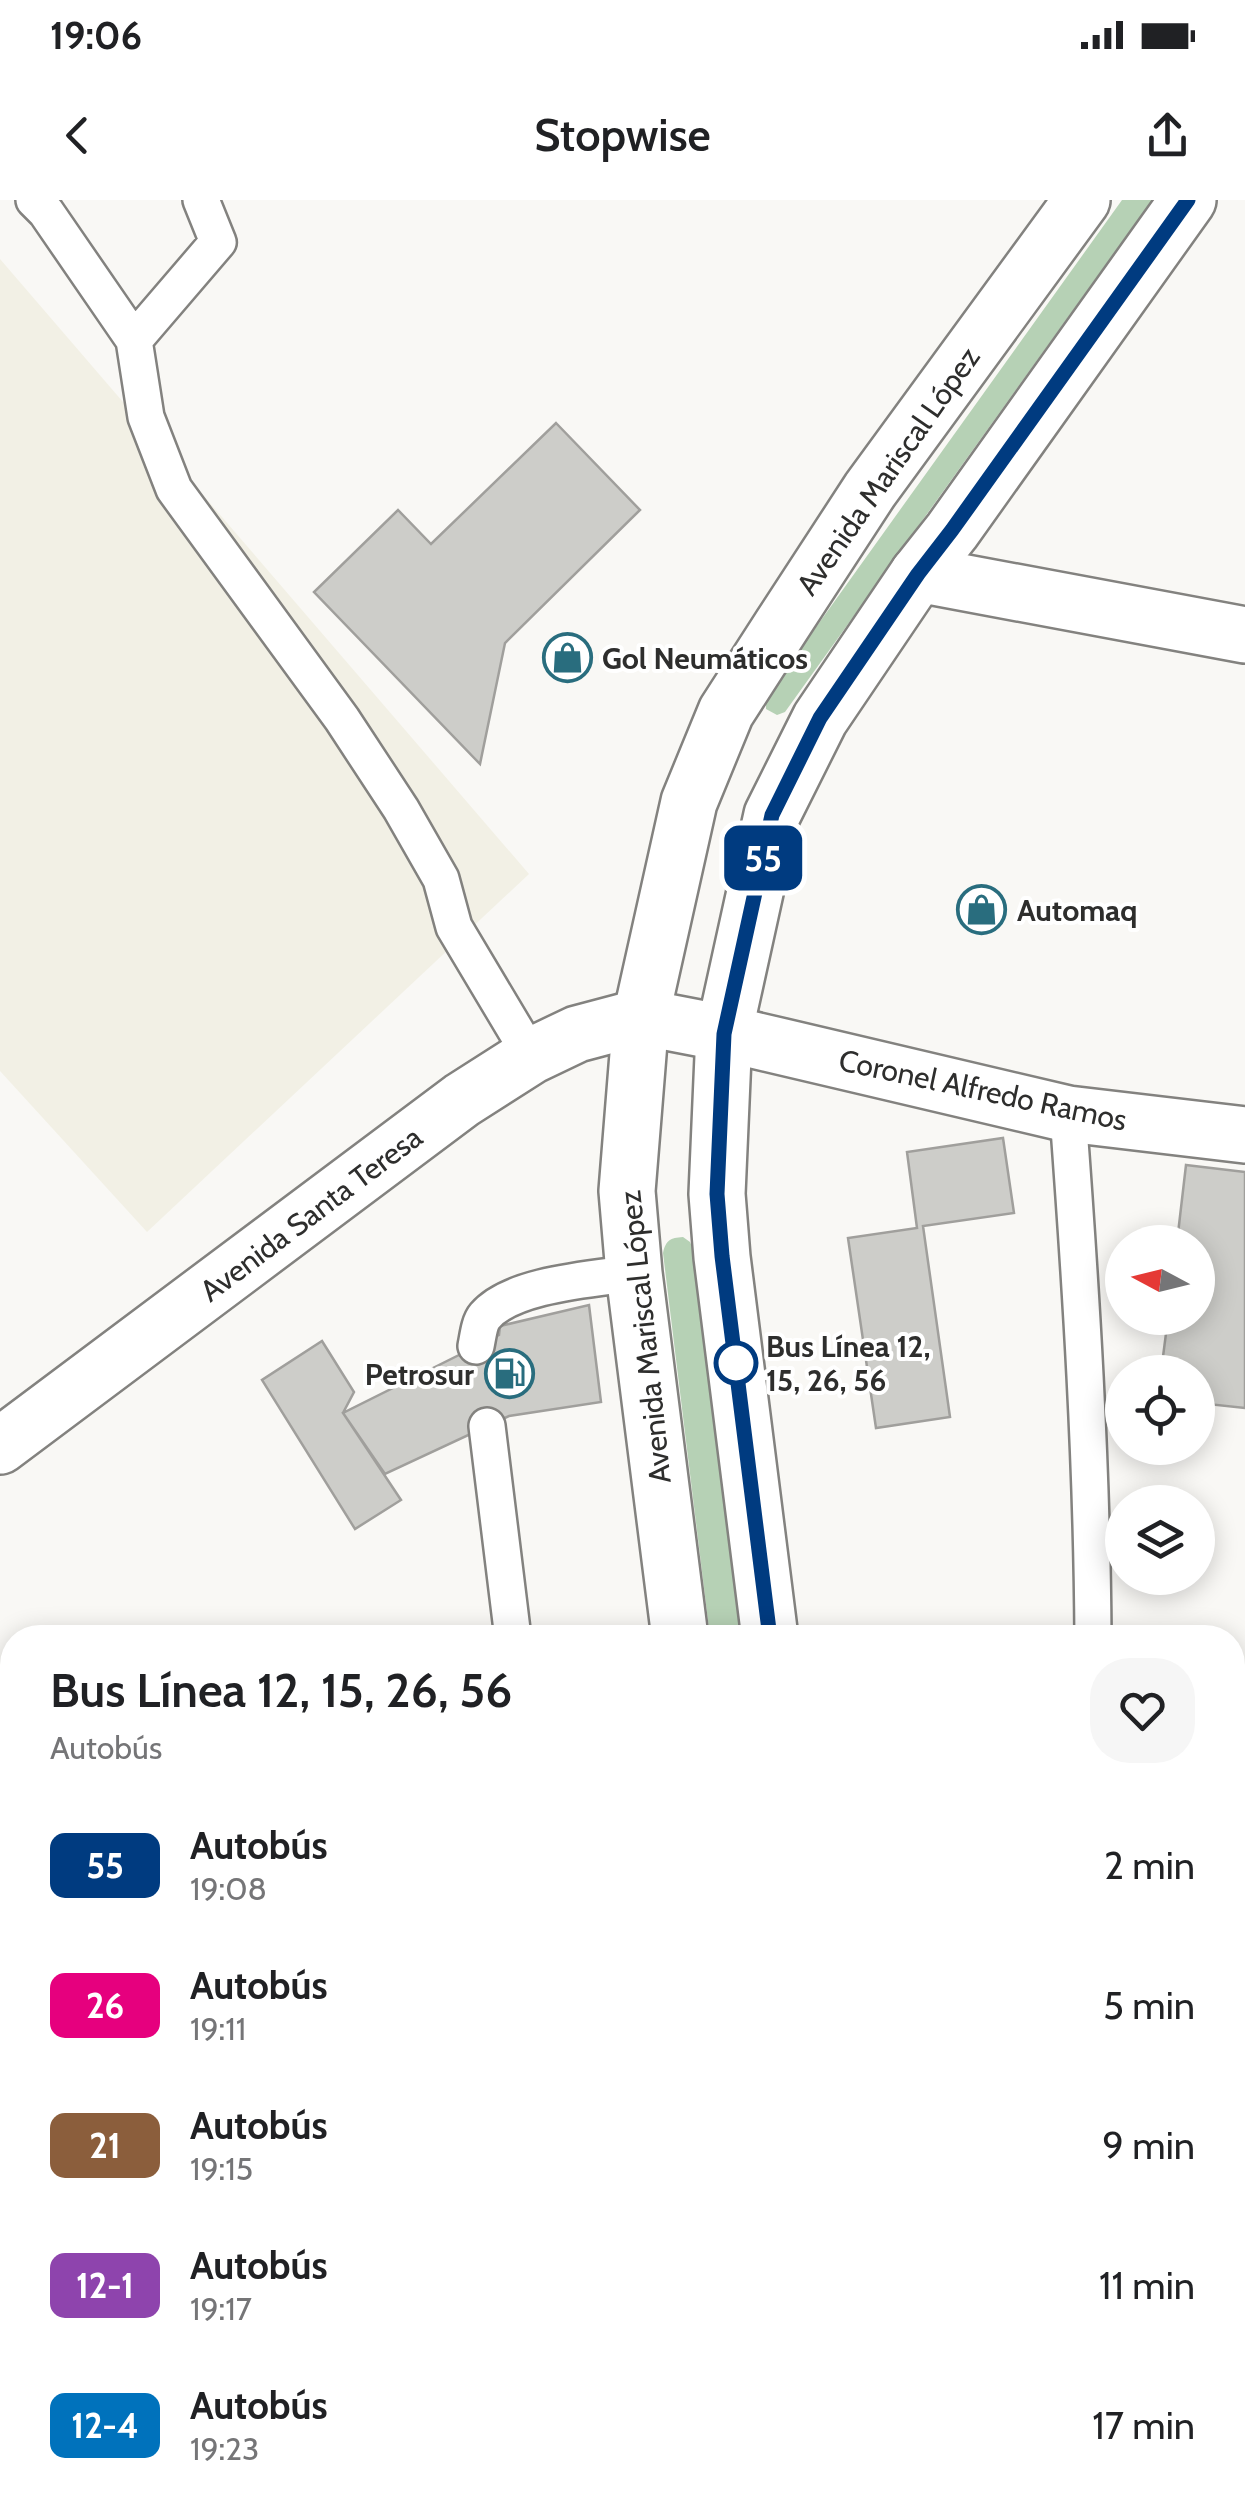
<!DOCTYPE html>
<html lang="es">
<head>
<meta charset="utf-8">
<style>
	body { margin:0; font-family:Cabin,sans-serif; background:#f6f6f6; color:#202124; height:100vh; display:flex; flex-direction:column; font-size:38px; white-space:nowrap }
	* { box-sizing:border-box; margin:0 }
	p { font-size:32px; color:#757577 }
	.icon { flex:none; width:55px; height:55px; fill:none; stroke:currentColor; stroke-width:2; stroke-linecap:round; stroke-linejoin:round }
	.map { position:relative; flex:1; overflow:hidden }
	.drawer { position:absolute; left:0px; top:1425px; width:1245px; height:892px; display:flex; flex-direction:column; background:#fff; border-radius:40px 40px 0 0; box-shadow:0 5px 25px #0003 }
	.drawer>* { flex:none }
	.badge { padding:0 20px; border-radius:15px; font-size:35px; line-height:65px }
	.needle { width:65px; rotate:277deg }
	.buttons { position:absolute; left:1105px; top:1025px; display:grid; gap:20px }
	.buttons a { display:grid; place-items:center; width:110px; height:110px; border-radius:50%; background:#fff; box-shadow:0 5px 25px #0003; font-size:50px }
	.map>.badge { position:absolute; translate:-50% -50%; box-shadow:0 0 0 5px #fff }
	.round { display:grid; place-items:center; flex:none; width:105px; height:105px; border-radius:40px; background:#f6f6f6 }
	.summary { display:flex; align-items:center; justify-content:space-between; height:170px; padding:0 50px }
	h1 { font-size:48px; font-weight:600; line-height:75px }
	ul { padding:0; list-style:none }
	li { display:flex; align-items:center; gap:30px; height:140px; padding:0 50px }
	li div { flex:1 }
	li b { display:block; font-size:38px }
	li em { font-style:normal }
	li .badge { min-width:110px; font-weight:700; text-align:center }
	.status { display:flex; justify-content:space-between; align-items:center; height:70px; padding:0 50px; background:#fff; direction:ltr }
	.status svg { height:28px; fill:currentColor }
	header { display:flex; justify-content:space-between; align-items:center; height:130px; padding:0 50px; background:#fff; font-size:45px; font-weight:600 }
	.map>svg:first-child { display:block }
	.built { fill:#f2f0e5 }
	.grass { fill:#b6d1b5 }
	.building { fill:#cdcdc9; stroke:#a09f9c; stroke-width:2.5 }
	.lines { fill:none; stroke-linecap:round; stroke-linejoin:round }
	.lane-casing { stroke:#83827f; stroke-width:40 }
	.street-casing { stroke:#83827f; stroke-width:60 }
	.secondary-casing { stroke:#83827f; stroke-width:60 }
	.primary-casing { stroke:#83827f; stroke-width:60 }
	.highway-casing { stroke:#83827f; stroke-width:60 }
	.lane { stroke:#fff; stroke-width:35 }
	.street { stroke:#fff; stroke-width:55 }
	.secondary { stroke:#fff; stroke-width:55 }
	.primary { stroke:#fff; stroke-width:55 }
	.highway { stroke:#fff; stroke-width:55 }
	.line-casing { stroke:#fff; stroke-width:22 }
	.line { stroke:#003b80; stroke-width:15 }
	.stop-dot { fill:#fff; stroke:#003b80; stroke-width:5 }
	.labels { text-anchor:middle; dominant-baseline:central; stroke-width:8; stroke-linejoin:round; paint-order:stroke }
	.street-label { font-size:30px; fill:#2e2e2d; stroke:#fff }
	.poi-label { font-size:30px; font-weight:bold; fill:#2e2e2d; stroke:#fff; text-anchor:start }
	.stop-label { font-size:30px; font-weight:bold; fill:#2e2e2d; stroke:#fff; text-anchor:start }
</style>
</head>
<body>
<div class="status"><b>19:06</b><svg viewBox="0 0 49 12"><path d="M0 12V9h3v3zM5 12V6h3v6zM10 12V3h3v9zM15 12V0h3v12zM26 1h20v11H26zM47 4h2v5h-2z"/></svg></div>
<header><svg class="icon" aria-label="back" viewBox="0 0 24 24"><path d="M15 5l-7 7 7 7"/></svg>Stopwise<svg class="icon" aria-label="share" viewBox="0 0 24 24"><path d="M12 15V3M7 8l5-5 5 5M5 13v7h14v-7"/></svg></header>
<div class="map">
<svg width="1245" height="2317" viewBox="0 0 1245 2317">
	<rect width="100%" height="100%" fill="#f9f8f5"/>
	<path class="built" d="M0,59L529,674L147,1032L0,871Z"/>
	<path class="grass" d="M1122,0H1152L785,512L777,515L766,509V497Z
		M683,1037L690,1042L693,1049L741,1437H710L663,1053C666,1040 670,1038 683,1037Z"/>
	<path class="building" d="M556,223L640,310L505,443L480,564L314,392L398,310L431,344Z
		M1003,938L1014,1013L923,1026L950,1217L876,1228L848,1038L917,1028L907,952Z
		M1186,965L1245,972V1208L1198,1203V1172H1161L1168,1118H1198V1042H1177Z
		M589,1105L601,1202L509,1216L385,1274L343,1213L499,1135L500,1126Z
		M322,1141L354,1192L343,1213L401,1300L355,1329L262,1180Z
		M1232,1528L1245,1531V1735L1232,1732Z
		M1235,1947L1245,1950V2200L1232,2198V1958Z
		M1232,2292L1245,2294V2317H1175L1177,2305H1232Z
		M946,2305H1110L1107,2317H942Z"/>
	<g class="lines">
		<defs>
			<path id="lane" d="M34,0L46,12L134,140L146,217L174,289L342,519L401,609L441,679L454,727L531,856
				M134,140L218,42L201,0
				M1068,914C1081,1088 1092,1263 1093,1438
				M476,1146C478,1137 479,1123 485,1116C512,1084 594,1079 634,1073
				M487,1226L513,1438
				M1232,1833L1245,1835"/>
			<path id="street" d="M918,374L1245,435
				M1232,2251L1245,2254"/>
			<path id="secondary" d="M724,833L1068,914L1245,935"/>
			<path id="primary" d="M0,1246L462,900L531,856L577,834L641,817L724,833"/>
			<path id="highway" d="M680,1438L634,1073L627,991L641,817L689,602L726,512L782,425L870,290L1082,0
				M770,1438L722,1057L717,994L724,833L772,615L820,519L918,374L952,331L1188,0
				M782,2305L783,2317
				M865,2305L866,2317"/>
		</defs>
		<use href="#lane" class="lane-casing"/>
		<use href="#street" class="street-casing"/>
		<use href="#secondary" class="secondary-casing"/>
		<use href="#primary" class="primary-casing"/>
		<use href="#highway" class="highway-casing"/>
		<use href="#lane" class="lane"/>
		<use href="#street" class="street"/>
		<use href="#secondary" class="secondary"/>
		<use href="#primary" class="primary"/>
		<use href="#highway" class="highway"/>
	</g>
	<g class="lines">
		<defs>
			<path id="line" d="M770,1438L722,1056L717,994L724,834L772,615L820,518L918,374L952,330L1188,0"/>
		</defs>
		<use href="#line" class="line-casing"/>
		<use href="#line" class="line"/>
	</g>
	<defs>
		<symbol id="shop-ring" viewBox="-11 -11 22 22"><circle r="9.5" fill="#fff" stroke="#296d7e" stroke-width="1.5"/><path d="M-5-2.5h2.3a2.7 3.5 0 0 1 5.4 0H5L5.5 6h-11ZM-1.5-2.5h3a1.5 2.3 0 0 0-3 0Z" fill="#296d7e"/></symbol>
		<symbol id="fuel-ring" viewBox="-11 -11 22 22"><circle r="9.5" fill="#fff" stroke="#296d7e" stroke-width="1.5"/><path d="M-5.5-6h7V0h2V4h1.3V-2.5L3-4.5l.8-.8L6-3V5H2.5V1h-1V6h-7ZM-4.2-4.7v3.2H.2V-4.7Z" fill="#296d7e"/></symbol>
	</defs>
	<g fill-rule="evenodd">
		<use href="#shop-ring" x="540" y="430" width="55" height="55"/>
		<use href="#shop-ring" x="954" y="682" width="55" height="55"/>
		<use href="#fuel-ring" x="482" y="1146" width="55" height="55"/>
	</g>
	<circle class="stop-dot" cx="736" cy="1163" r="20"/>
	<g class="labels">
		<g class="street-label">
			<text transform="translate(888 271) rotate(-55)">Avenida Mariscal López</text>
			<text transform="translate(983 890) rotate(12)">Coronel Alfredo Ramos</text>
			<text transform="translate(311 1014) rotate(-37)">Avenida Santa Teresa</text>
			<text transform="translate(645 1137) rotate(-96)">Avenida Mariscal López</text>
		</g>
		<g class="poi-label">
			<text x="602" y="458">Gol Neumáticos</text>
			<text x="1017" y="710">Automaq</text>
			<text x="474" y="1174" text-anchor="end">Petrosur</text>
		</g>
		<g class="stop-label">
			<text x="766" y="1146">Bus Línea 12,<tspan x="766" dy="34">15, 26, 56</tspan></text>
		</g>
	</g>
</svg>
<div class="buttons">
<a><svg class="needle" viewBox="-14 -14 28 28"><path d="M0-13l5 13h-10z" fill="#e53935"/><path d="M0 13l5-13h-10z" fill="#757577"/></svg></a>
<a><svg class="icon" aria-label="locate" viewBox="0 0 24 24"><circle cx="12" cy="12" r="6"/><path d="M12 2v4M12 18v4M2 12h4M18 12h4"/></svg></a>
<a><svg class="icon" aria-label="layers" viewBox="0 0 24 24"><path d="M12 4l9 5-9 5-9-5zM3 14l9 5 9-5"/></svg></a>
</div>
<b class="badge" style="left:763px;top:658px;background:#003b80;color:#fff">55</b>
<section class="drawer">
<div class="summary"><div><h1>Bus Línea 12, 15, 26, 56</h1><p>Autobús</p></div><a class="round"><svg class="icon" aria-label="heart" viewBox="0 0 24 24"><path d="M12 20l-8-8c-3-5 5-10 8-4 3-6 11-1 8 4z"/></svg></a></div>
<ul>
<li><span class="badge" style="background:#003b80;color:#fff">55</span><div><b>Autobús</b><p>19:08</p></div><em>2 min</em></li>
<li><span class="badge" style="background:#e6007e;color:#fff">26</span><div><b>Autobús</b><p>19:11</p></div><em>5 min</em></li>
<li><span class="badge" style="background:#8b5e3c;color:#fff">21</span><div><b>Autobús</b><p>19:15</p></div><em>9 min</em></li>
<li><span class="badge" style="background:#8e44ad;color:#fff">12-1</span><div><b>Autobús</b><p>19:17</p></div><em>11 min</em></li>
<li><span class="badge" style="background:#0072bc;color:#fff">12-4</span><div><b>Autobús</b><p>19:23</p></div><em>17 min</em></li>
</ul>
</section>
</div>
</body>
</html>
